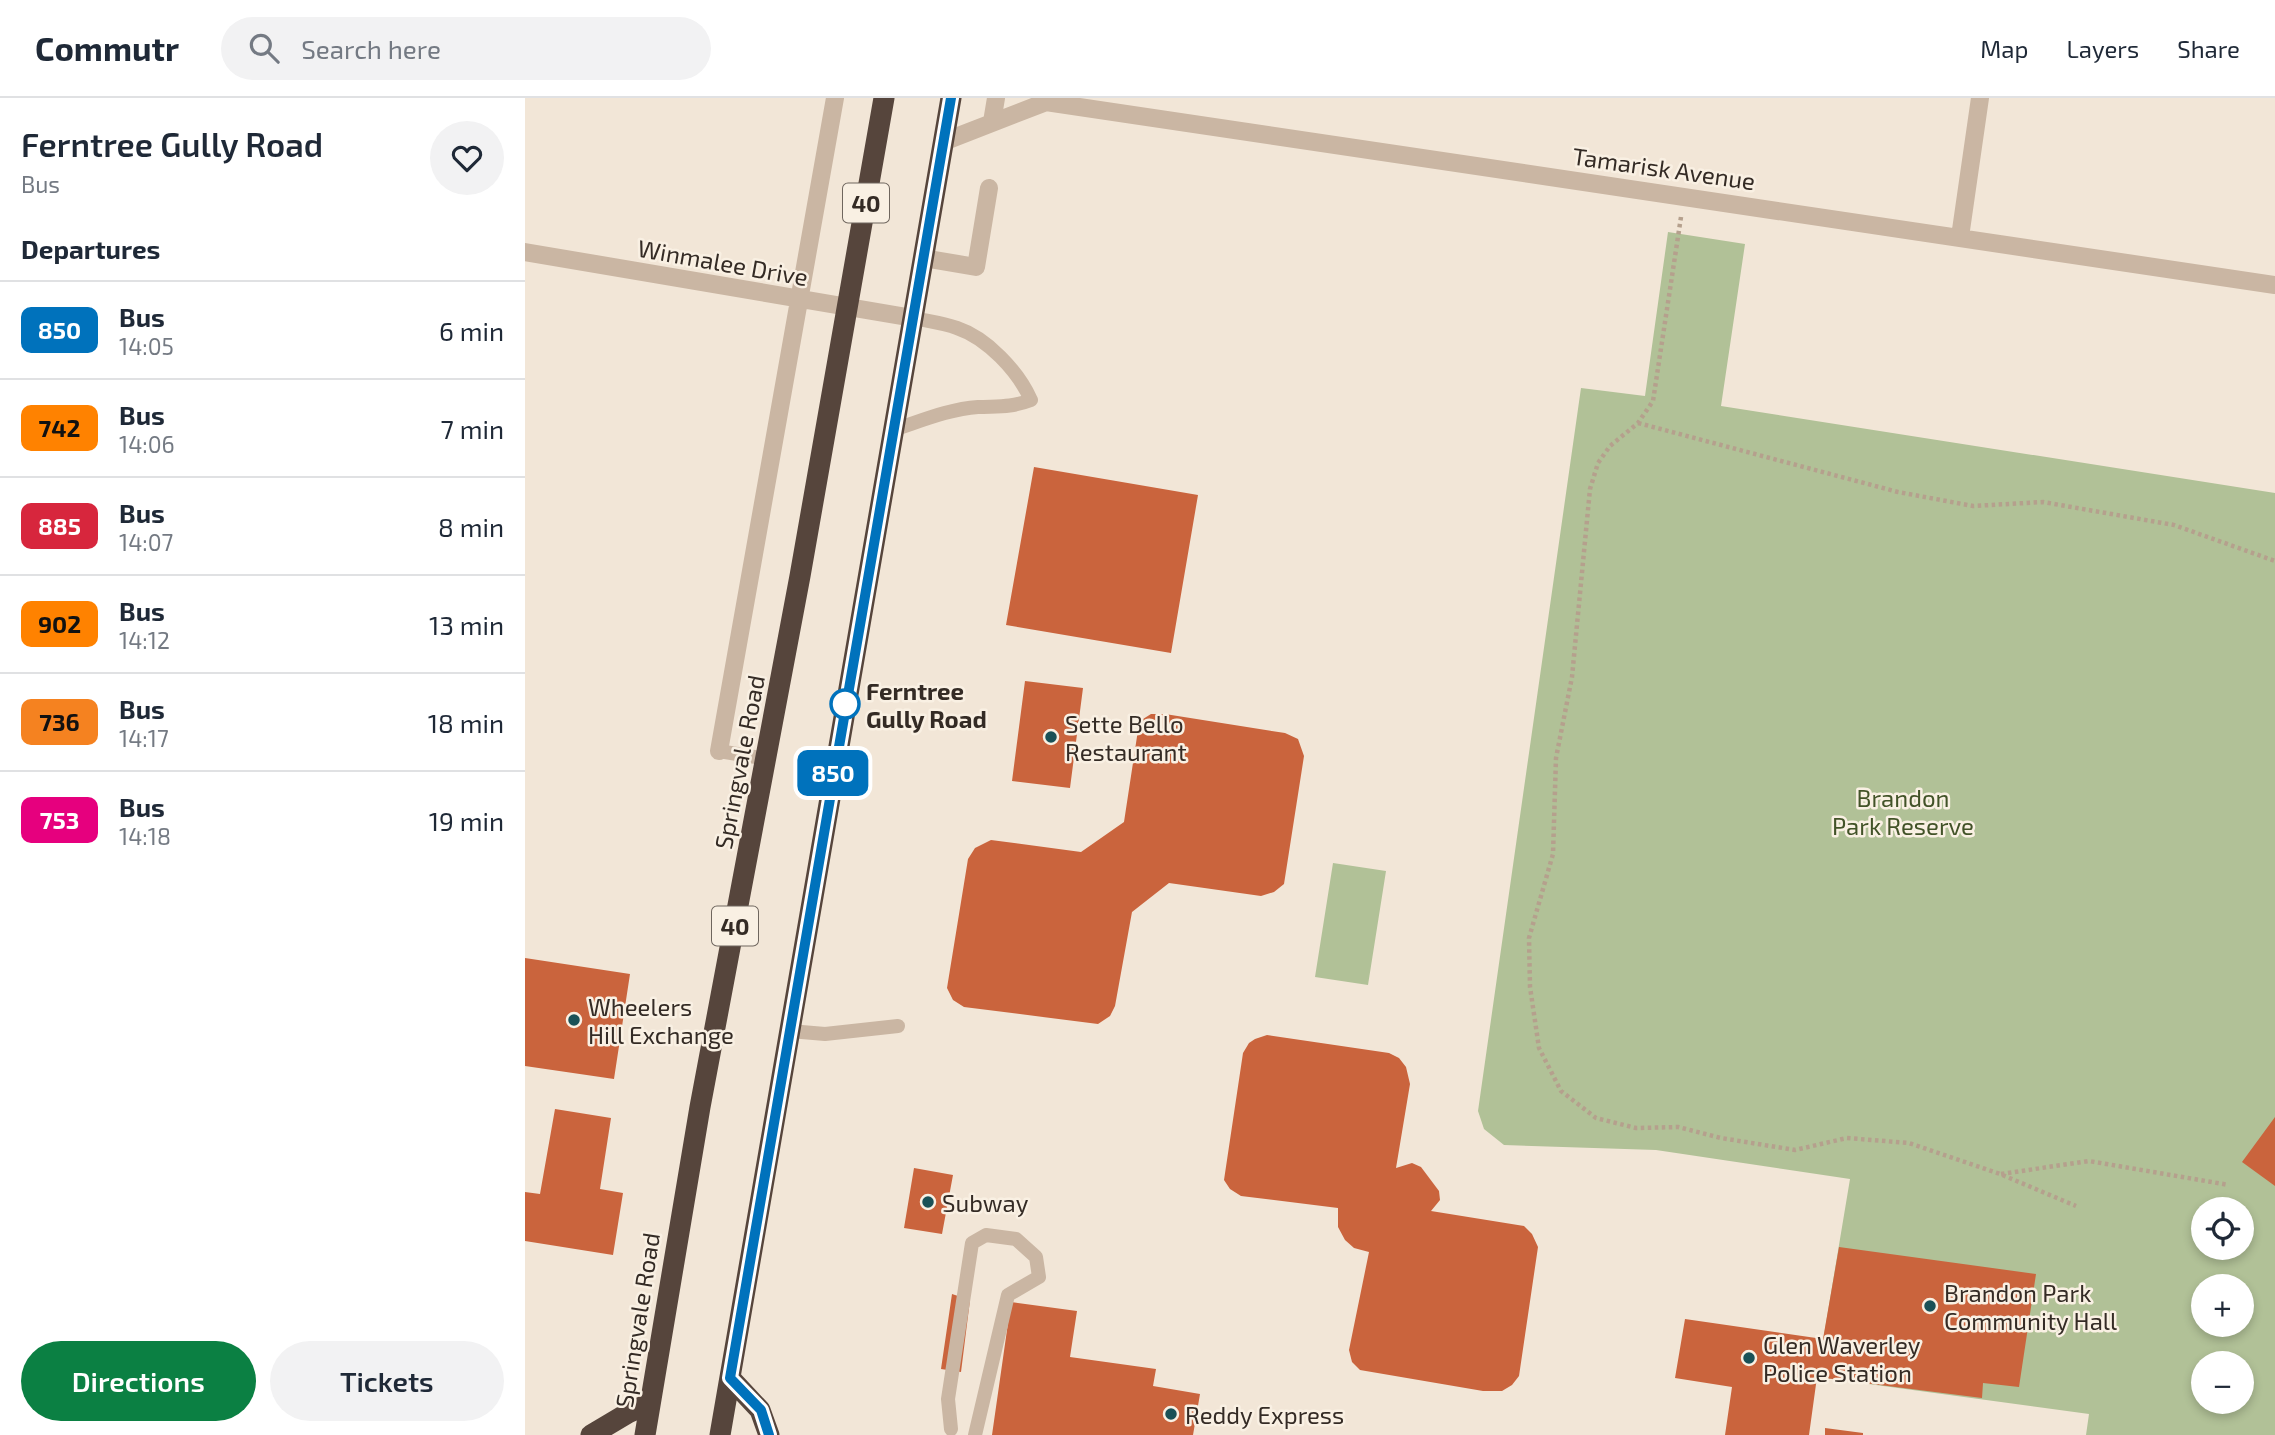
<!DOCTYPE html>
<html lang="en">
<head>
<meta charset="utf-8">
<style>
	body { margin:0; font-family:"Exo 2",sans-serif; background:#f2f2f3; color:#1f2937; height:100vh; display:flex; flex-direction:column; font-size:26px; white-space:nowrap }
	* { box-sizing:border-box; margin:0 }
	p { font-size:23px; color:#747a83 }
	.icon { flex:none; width:38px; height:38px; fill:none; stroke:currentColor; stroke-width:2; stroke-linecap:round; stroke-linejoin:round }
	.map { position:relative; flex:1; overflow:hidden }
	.details { display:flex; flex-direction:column; background:#fff; width:525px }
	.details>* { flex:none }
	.badge { padding:0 14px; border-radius:10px; font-size:24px; line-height:46px }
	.buttons { position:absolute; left:1666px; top:1099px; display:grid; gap:14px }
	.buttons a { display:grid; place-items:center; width:63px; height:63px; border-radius:50%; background:#fff; box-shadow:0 4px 10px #0003; font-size:35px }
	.map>.badge { position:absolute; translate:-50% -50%; box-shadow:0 0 0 4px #fff }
	h2 { padding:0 21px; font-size:26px; line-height:63px }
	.round { display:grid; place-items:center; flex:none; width:74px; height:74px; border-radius:37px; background:#f2f2f3 }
	.overview { display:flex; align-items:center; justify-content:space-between; height:119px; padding:0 21px }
	h1 { font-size:33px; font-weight:600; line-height:52px }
	.button { display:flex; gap:14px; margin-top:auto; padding:14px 21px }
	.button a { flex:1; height:80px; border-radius:42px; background:#0b8043; color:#fff; font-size:28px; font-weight:600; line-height:80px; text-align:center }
	.button a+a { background:#f2f2f3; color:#1f2937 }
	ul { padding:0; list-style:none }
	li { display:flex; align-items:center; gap:21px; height:98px; padding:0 21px; border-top:2px solid #e0e1e3 }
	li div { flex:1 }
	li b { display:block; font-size:26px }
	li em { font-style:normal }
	li .badge { min-width:77px; font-weight:700; text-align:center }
	header { display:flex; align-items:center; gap:42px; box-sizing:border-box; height:98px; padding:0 35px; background:#fff; border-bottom:2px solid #e0e1e3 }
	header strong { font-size:33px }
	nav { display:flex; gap:38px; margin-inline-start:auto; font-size:24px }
	.search { width:490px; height:63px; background:#f2f2f3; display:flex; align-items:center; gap:18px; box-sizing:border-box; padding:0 24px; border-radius:38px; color:#747a83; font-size:26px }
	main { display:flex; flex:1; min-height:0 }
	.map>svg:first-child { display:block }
	.green { fill:#b1c197; fill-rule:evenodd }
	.building { fill:#ca643d }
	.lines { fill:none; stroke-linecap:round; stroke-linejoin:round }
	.path { stroke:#b5a08d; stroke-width:4.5; stroke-dasharray:3.5 3.5; stroke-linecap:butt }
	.lane { stroke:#cab6a3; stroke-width:14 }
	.street { stroke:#cab6a3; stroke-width:18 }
	.highway { stroke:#56453c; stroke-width:21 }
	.line-casing { stroke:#fff; stroke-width:16 }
	.line { stroke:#0072bc; stroke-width:10 }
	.stop-dot { fill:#fff; stroke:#0072bc; stroke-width:3.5 }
	.poi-dot { fill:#1a5157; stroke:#f9f0e3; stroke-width:2.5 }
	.labels { text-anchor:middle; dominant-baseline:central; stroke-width:5; stroke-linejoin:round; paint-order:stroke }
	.shield { fill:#f9f0e3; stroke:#6f665e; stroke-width:2 }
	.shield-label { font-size:23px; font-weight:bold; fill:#342b25 }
	.street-label { font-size:24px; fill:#342b25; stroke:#f9f0e3 }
	.stop-label { font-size:24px; font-weight:bold; fill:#342b25; stroke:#f9f0e3; text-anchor:start }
	.poi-label { font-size:24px; fill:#342b25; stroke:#f9f0e3; text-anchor:start }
	.park-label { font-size:24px; fill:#425328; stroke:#f9f0e3 }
</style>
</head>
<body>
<header>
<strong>Commutr</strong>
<div class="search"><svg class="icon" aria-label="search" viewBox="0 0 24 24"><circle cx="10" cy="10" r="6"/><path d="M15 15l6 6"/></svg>Search here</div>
<nav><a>Map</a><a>Layers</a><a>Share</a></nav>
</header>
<main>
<section class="details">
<div class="overview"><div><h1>Ferntree Gully Road</h1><p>Bus</p></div><a class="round"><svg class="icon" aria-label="heart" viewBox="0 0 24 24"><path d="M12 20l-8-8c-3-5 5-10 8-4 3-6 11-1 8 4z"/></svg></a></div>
<h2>Departures</h2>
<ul>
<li><span class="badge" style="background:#0072bc;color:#fff">850</span><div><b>Bus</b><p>14:05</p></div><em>6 min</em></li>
<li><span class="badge" style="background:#ff8200;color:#111">742</span><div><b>Bus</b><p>14:06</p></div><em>7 min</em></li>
<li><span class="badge" style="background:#d7263d;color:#fff">885</span><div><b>Bus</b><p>14:07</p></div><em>8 min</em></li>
<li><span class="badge" style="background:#ff8200;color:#111">902</span><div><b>Bus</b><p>14:12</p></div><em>13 min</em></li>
<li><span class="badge" style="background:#f58220;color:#111">736</span><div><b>Bus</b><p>14:17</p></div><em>18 min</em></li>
<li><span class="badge" style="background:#e6007e;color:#fff">753</span><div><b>Bus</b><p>14:18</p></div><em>19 min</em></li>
</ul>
<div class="button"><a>Directions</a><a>Tickets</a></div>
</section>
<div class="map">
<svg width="1750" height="1337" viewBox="0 0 1750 1337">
	<rect width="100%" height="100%" fill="#f2e6d7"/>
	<path class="green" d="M1143,134L1220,146L1196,308L1750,395V1337H1561L1564,1316L1292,1279L1325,1081L1131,1052L979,1047L959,1031L953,1013L1056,290L1120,298ZM1678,1111H1717V1150H1678ZM1678,1188H1717V1227H1678ZM1678,1265H1717V1304H1678Z
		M808,765L861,773L843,887L790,879Z"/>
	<path class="building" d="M509,369L673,397L646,555L481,527Z
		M500,583L558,590L545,690L487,683Z
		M626,616H640L760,635L773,641L779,658L759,786L749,794L736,798L644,785L607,814L590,908L585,918L573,926L439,909L428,902L422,890L443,761L450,750L466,742L556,754L599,724L613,632L618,621Z
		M0,860L105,876L89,981L0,968Z
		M742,937L864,955L874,960L881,969L885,986L871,1070L887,1065L896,1069L914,1093L915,1102L906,1113L999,1128L1007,1136L1013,1149L994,1278L987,1287L977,1293H958L835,1272L827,1264L824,1252L844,1154L829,1150L820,1142L813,1129V1110L716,1098L705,1091L699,1082L718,955L724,945L730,941Z
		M30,1011L86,1020L75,1091L98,1095L88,1157L0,1143V1094L15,1096Z
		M1750,1019V1088L1717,1064Z
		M389,1070L428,1077L417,1136L379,1130Z
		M1314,1149L1511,1176L1494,1289L1458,1285L1457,1300L1292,1279L1284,1337H1200L1207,1289L1150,1280L1160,1221L1298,1241Z
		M427,1196L445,1202L436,1274L416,1271Z
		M486,1204L552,1213L545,1259L631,1271L628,1288L675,1296L668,1337H467Z
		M1300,1330L1338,1335V1337H1300Z"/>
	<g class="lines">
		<path class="path" d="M1156,119L1128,303L1113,325L1085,348L1073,365L1065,391L1047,579L1031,660L1028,756L1004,840L1005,889L1014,950L1036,993L1071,1020L1111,1030L1153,1029L1196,1040L1270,1052L1322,1040L1384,1045L1475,1076L1551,1108
			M1113,325L1373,394L1448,408L1518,404L1649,427L1750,463
			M1476,1076L1564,1063L1704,1087"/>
		<path class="lane" d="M368,332C396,323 424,311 453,309C473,308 485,310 506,302C493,273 462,240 432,230C418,225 402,223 388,220
			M194,653L242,661
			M265,933L300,936L373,928
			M426,1331L423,1301L447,1145L461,1137L491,1141L511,1159L514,1179L483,1197L450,1337"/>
		<path class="street" d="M467,24L471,0
			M418,44L521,4L1750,187
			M1435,139L1455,0
			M0,154L388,220
			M398,160L451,169L464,90
			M194,653L310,0"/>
		<path class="highway" d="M205,1280L235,1312L244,1337
			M66,1337L103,1315L125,1305
			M120,1337L175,1009L275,478L359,0
			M195,1337L426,0"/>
	</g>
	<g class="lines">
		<defs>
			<path id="line" d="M244,1337L236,1312L205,1280L426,0"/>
		</defs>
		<use href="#line" class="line-casing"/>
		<use href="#line" class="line"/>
	</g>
	<circle class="stop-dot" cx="320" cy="606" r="14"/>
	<g class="poi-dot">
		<circle cx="526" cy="639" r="7"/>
		<circle cx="49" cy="922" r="7"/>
		<circle cx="403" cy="1104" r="7"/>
		<circle cx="1405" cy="1208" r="7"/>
		<circle cx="1224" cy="1260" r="7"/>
		<circle cx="646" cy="1316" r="7"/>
	</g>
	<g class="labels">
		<g class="shield">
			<rect x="318" y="85.5" width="46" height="39" rx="5"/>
			<rect x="187" y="808.5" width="46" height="39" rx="5"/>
		</g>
		<g class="shield-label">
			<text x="341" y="105">40</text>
			<text x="210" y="828">40</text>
		</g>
		<g class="street-label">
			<text transform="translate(1139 70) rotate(8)">Tamarisk Avenue</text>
			<text transform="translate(198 164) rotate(10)">Winmalee Drive</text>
			<text transform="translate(214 664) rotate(-79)">Springvale Road</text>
			<text transform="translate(112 1222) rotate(-81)">Springvale Road</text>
		</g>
		<g class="stop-label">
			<text x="341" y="592">Ferntree<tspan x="341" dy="28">Gully Road</tspan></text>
		</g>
		<g class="poi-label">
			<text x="540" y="625">Sette Bello<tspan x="540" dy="28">Restaurant</tspan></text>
			<text x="63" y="908">Wheelers<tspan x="63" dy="28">Hill Exchange</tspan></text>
			<text x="417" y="1104">Subway</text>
			<text x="1419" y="1194">Brandon Park<tspan x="1419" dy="28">Community Hall</tspan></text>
			<text x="1238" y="1246">Glen Waverley<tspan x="1238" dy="28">Police Station</tspan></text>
			<text x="660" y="1316">Reddy Express</text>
		</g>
		<g class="park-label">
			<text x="1378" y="699">Brandon<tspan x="1378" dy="28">Park Reserve</tspan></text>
		</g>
	</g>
</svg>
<div class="buttons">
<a><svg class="icon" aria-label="locate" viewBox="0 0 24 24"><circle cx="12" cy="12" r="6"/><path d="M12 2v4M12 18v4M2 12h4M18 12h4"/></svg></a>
<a>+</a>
<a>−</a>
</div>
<b class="badge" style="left:308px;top:675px;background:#0072bc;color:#fff">850</b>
</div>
</main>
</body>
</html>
